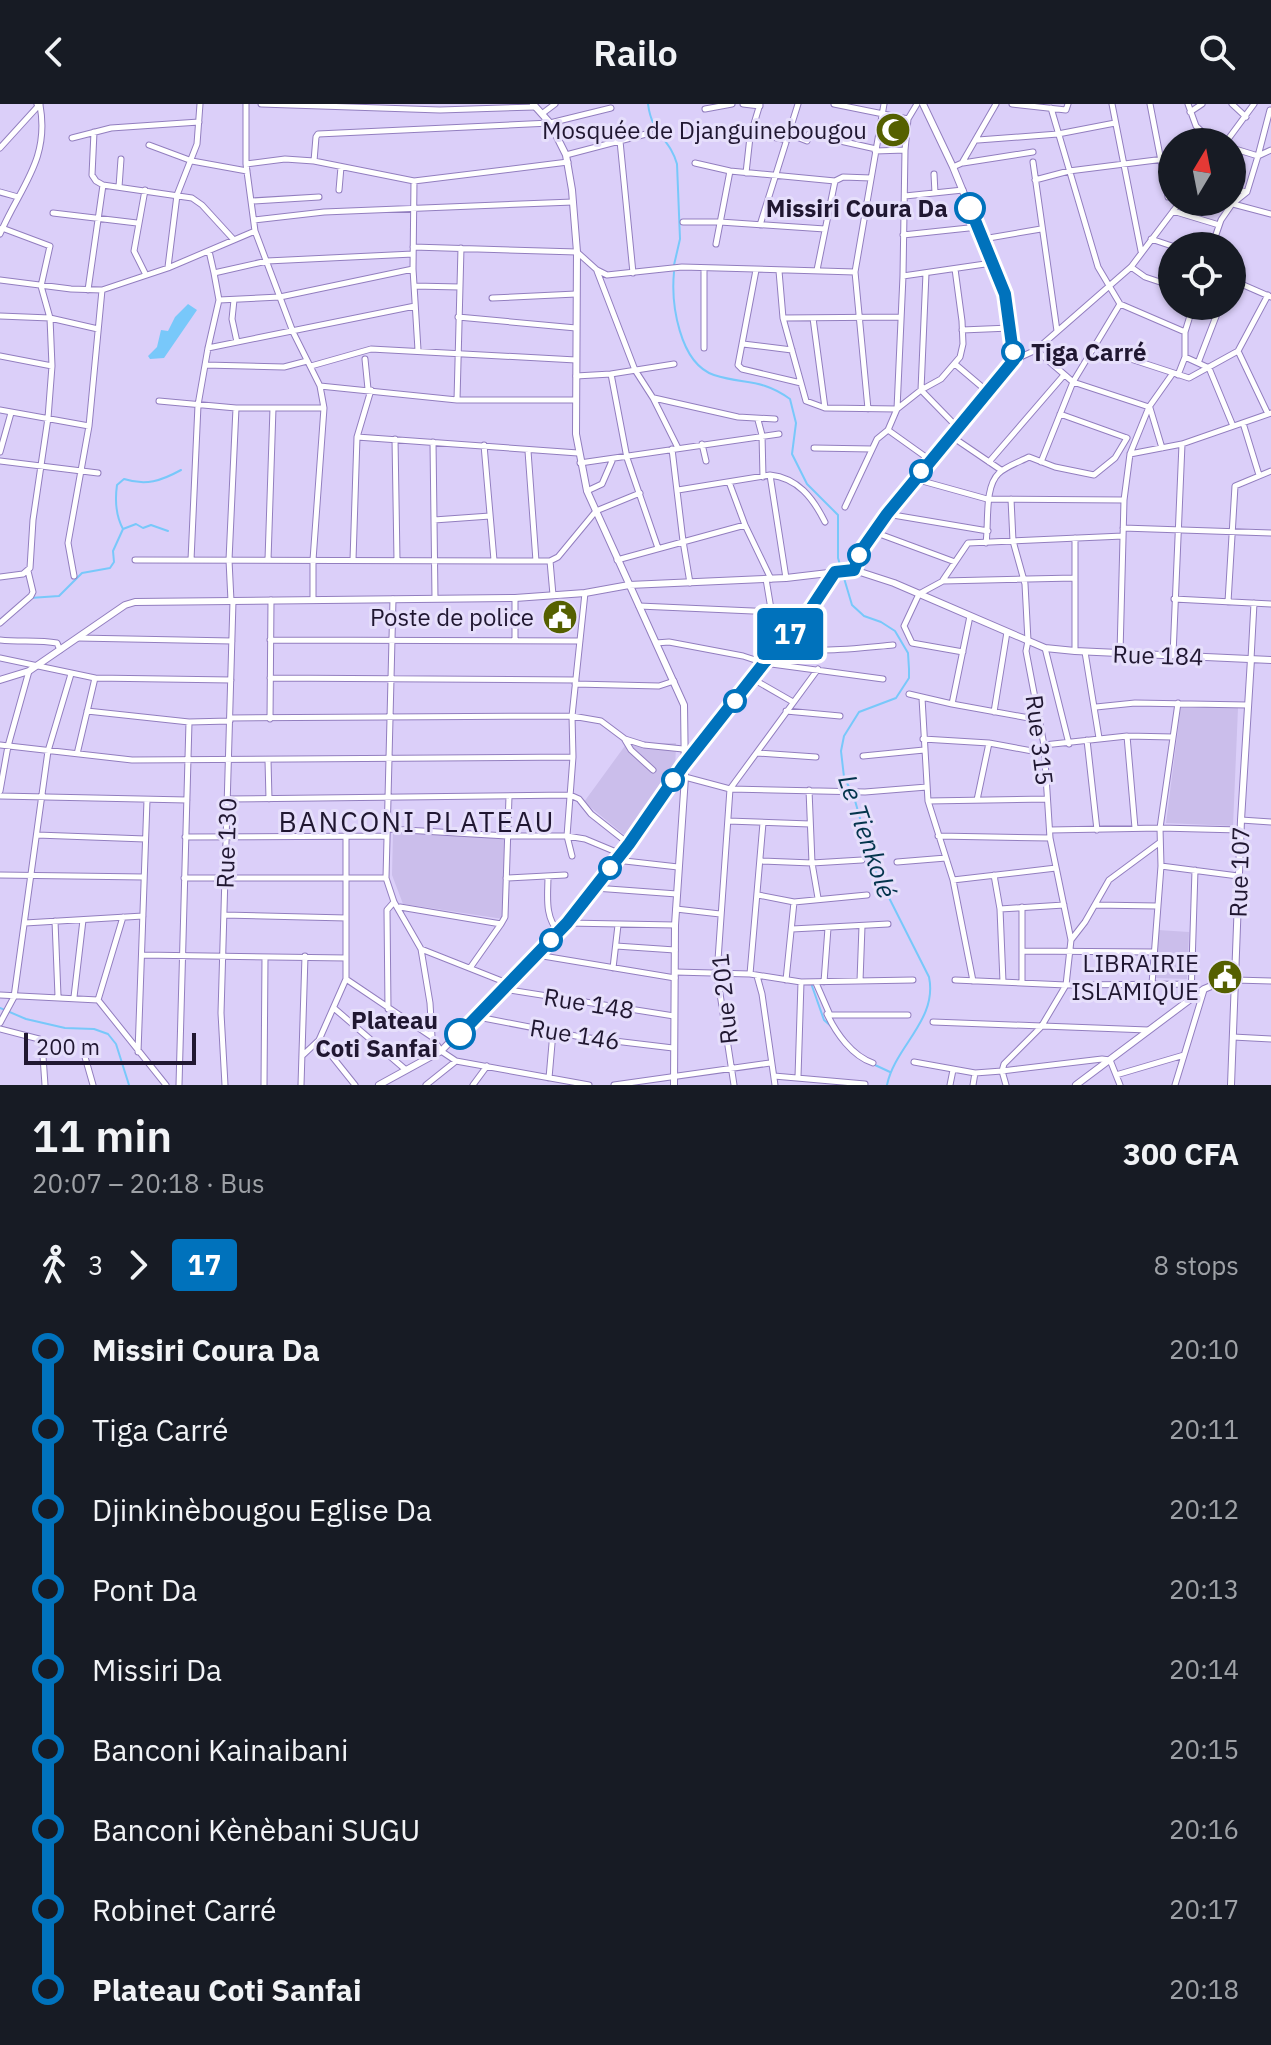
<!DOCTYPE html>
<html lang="en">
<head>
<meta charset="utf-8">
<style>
	body { margin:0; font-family:"IBM Plex Sans",sans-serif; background:#20242c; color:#f1f3f6; height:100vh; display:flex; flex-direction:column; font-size:30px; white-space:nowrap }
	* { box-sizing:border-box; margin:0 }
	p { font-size:26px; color:#9ea1a6 }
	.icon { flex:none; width:44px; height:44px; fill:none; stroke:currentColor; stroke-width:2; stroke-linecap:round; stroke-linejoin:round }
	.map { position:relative; height:981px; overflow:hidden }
	.details { display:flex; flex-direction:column; background:#171b24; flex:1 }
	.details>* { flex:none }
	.badge { padding:0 16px; border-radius:6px; font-size:28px; line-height:52px }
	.needle { width:52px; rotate:10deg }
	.tools { position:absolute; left:1158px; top:24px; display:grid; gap:16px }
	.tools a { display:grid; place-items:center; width:88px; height:88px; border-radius:50%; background:#171b24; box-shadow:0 2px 6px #0004; font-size:40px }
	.scale { position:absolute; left:24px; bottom:20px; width:172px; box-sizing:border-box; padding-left:8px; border:4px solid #201731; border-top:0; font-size:22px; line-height:28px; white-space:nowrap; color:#201731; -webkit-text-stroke:6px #e6dffb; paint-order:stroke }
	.map>.badge { position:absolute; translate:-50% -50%; box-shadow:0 0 0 4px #fff }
	.legs { display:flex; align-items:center; gap:12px; height:88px; padding:0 32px; font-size:26px }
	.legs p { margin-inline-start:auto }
	.overview { display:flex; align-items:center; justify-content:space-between; height:136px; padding:0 32px }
	h1 { font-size:44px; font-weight:600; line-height:60px }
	ul { padding:0 32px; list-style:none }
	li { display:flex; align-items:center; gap:28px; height:80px; font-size:30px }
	li i { display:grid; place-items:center; width:12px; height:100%; margin:0 10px; background:currentColor }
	li i::after { content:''; width:20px; height:20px; margin:-10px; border:6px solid; border-radius:50%; background:#171b24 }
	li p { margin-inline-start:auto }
	li:first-child i { background:linear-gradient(#0000 50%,currentColor 0) }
	li:last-child i { background:linear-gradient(currentColor 50%,#0000 0) }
	header { display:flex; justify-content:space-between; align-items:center; height:104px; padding:0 32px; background:#171b24; font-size:36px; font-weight:600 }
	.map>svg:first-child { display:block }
	.built { fill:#cbbeeb }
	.water { fill:#78c8fa }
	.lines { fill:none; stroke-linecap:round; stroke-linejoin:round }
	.stream { stroke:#78c8fa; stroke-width:2 }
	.street-casing { stroke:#927ebf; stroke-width:7 }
	.secondary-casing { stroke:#927ebf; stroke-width:8 }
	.street { stroke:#fff; stroke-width:5 }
	.secondary { stroke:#fff; stroke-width:6 }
	.line-1-casing { stroke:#fff; stroke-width:18 }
	.line-1 { stroke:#0072bc; stroke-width:12 }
	.stop-1-dot { fill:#fff; stroke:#0072bc; stroke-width:4 }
	.labels { text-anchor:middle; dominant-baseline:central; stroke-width:6; stroke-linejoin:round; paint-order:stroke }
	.poi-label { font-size:24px; fill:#201731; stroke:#e6dffb; text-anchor:end }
	.stop-label { font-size:24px; font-weight:bold; fill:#201731; stroke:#e6dffb; text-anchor:end }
	.street-label { font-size:24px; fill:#201731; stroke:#e6dffb }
	.water-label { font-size:26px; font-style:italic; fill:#03344c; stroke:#e6dffb }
	.quarter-label { font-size:28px; letter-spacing:2px; fill:#201731; stroke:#e6dffb }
</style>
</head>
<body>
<header><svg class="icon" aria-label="back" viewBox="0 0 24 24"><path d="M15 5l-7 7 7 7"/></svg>Railo<svg class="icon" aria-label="search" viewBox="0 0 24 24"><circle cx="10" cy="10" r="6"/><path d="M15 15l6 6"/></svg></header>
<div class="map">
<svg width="1271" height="981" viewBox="0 0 1271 981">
	<rect width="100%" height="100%" fill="#dbcff9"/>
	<path class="built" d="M1181,602L1238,604L1233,722L1166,719Z
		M627,639H676L675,669L628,734L584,698Z
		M393,729L505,733L503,815L403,800L392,771Z
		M1158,826L1189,828L1187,875L1156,874Z"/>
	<path class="water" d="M188,200L197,206L164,254L150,255L148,252L157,243L161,226L168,227L175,213Z"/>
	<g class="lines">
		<path class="stream" d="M648,0C652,32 670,34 677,60L680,135L674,161
			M674,168C671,199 679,259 714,271C745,281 761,274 790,295L796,319L792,350L807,380L838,411V454L852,501L864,512L881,518L895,527L908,549L909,565V574L896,594L859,608L844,632L841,647L844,673L854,693L874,764L929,873C938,916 895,942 887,981
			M123,425C116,412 115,395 117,381L124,375C146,382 161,377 181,366
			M30,494L59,492L82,469L110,464L114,458L113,447L123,425L136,420L143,424L151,421L168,427
			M812,882L824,916L832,923
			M0,904L26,915L65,924L94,925L108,930L116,940L129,981
			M875,961L890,968"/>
		<defs>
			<path id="street" d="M246,0V60L255,127L293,228L320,282L324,304L313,456V495
				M261,0L440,6L535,3
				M743,0L760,2
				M834,0L908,15
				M1012,0L1066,6L1068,0
				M1112,0L1141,147
				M1150,0L1168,93
				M1188,0L1196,22L1213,38
				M1232,0L1246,13
				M1051,4L1098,163L1120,200L1185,228
				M705,5L732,0
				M1190,8L1202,0
				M543,9L555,0
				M94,28L92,71L96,77L103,81L192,94L202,101L234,136
				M752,29L787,36
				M789,30L807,37L809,30L876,45
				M72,34L111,24L199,18
				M978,36L1058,30L1115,19
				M620,37L633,169
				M1226,38L1254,0
				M149,41L192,57L247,67
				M0,44L40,0
				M1232,44L1258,52L1270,6
				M875,47L905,46
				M566,51L650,29
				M314,57L316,33L318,30L550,19L611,4
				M1033,58L1057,227
				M695,59L730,67L835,77L843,73L871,74
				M963,59L1033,48
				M246,60L285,55L314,57L414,77L568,58
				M953,63L962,59L996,0
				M746,69L750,33L760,0
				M934,70L935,89
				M1035,76L1069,67L1172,54
				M414,77L413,165L418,246
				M119,83L121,55
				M1232,84L1246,88
				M145,86L134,147L145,169
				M339,86L341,63
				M0,88L18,93
				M905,92L963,86
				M252,97L319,93
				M1233,100L1271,110
				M1173,107L1219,121
				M53,109L137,119
				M254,116L324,108L573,98
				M683,118H720L825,125
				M760,121L798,0
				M0,130C20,83 50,56 40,1L37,0
				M903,131L978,123
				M983,135L1041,125
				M1151,135L1172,142
				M716,140L730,67
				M1212,142L1221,116L1232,100L1247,88L1258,52L1271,46
				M413,143L577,148L597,166L607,171L682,163L855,168
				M209,147L214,169
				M168,163L177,91L197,40L200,0
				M1131,163L1145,173L1172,182
				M756,166L738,261L742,265L801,279
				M817,166L835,77
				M597,167L635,266L653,294L678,344
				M779,167L783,214L806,297L825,304L897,305L903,172L905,46L908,15L917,0
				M926,169L921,286L958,324
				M903,172L992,159
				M0,176L71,185L102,186L168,164L255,127
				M1232,176L1271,193
				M414,182L460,183
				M88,186L103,81
				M492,194L576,190
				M219,196L280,193L413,165
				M234,196L232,215L237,238
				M0,212L50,214L98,225
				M458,213L576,224
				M783,214L901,213
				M813,214L825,304
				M962,226L1010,224
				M743,240L792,246
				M1094,243L1189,274L1238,247L1268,191
				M208,244L415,202
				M704,244V164
				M1036,246L1073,278L1149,303
				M1238,247L1268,310
				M0,252L52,262
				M1185,253L1209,264L1233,322
				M365,255L368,285
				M1014,256L1036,246L1131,163L1180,98
				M1198,259L1220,202
				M955,260L988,288
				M205,261L284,263L307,257
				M311,262L371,245L576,256
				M611,270L627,354L658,444
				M1178,271L1185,253V228L1193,202
				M576,272L611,270L674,260
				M320,282L457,296H576
				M654,294L738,313L775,315
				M457,296L461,144
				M159,297L236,304H324
				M1150,304L1162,344
				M868,305L855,168L884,0
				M0,306L89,322
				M1060,310L1127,334
				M758,316L762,331L763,373
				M1243,319L1259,371
				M888,326L930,356
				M951,332L1001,366
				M357,333L578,349
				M395,335L397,456
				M433,338L435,494
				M702,340L706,357
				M484,341L494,456
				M814,344L872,345
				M672,345L683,437L690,479
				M528,347L536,457
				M0,348L11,309
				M1130,350L1182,340L1271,309
				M0,357L98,369
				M989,358L1064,271
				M1041,358L1073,278L1120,200
				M580,359L779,330
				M770,371L786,474
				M915,375L987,395L1124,396
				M729,378L745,421L771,475
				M678,386L770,371C798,374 813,394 825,418
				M587,387L602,380L612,357
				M1011,395L1013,437L1025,480L1028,537L1026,547L1044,641L1050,734L1071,836
				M845,403L877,335L888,326L897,305L921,286L941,275L960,253L963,240L962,217L955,165
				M887,410L988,427
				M434,416L490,412
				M1123,424L1271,429
				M874,428L955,458
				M1075,434V547
				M986,439C989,418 984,383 999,369C1007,362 1019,358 1029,353L1055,363L1094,371L1115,354L1127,334
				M135,456L550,457L558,453L596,407L640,389
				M191,456L198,301L208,244L219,196L214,169L267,157L413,150
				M268,456L273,304
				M353,456L357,333L371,286
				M617,456L745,421
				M550,457L553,491
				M74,472L68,439L89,322L102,186
				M0,473L23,470L30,464L33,416L48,314L52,262L50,214L41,182L50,142L2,124
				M766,475L776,535C795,554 867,543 893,541
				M943,476L968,439L1123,432
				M515,494V536
				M393,495L386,774L394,798L421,845L430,899L432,933
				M1174,495L1271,500
				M231,497L229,456L236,304
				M1228,498L1235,382L1271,367
				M639,502L773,508
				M0,519L31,492L33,488L28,467
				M78,534L232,537
				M0,536C19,538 39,536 57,539L60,546
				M270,536L580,537
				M656,539L669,538L743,552L764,559L883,575
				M1045,544L1069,640
				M963,548L912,539L904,522L919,490L943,477L1075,474
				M1085,548L1099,634
				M1120,549L1124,396L1130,350L1149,303L1173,269
				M1173,551L1182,340
				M0,554L95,574L231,576
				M1251,555L1254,499
				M270,574L576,576
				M753,575L793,598
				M575,580L659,582L674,577
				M909,590L952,600L1040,616
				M922,594L928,697L953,776L973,877
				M952,600L970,512
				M1096,603L1135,599L1247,601
				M87,607L189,618L230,617
				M786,607L840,612
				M994,608L1007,528
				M230,614L572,612L601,617L625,635L644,641L683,645
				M270,615L271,496
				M1127,632L1135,724
				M923,635L989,639L1043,649
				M625,636L631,646L653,666
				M1087,636L1097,726
				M0,641L132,656L573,653
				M1044,641L1127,632L1173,633
				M757,649L816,653
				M77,650L95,574
				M863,652L924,646
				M268,656L269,695
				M685,673L730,685L865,688L927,683
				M809,686L812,759L818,794
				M0,687L8,642L29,567
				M0,692L187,696
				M228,695L570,691L579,695L591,710L629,740
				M977,696L989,639
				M928,697L1047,695
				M1241,716L1271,718
				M728,717L810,720
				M388,725L507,732H567L585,735L621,750
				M1050,726L1160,724L1240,726
				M37,731L145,735
				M938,732L1050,734
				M185,733L387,732
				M572,752L567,732L573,653L572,612L585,489
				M616,756L678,763
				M761,757L812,759L862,756
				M897,758L946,754
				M1161,762L1238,772
				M0,771L144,773
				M994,771L1000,805L1003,878
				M548,772C548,791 544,813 559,828
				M184,774H386
				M506,774L565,771
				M953,776L1056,764
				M595,784L677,790
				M758,791L794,798L867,791
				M1095,801L1157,802
				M400,803L501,820L470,864
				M1022,803V879
				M676,805L720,810
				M1000,805L1064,801
				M224,811L346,814
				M55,817L58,892
				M25,819L143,812
				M567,819L675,821
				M501,820L505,813L509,692
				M792,825L888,820
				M616,842L675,846
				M421,845L507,879
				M1022,847L1154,848
				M142,851L346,854
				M537,851L675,874
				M613,864L618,821
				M675,868L750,870L801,878L913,876
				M750,870L763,719
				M757,872L762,890L775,981
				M346,875L432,933L441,947L456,957L589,981
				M786,876L794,798
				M955,876L1066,881L1191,880
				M1235,876L1271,877
				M860,877L862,822
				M824,878L828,824
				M816,879L830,911H908
				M1152,880L1161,762L1160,724L1178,599
				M503,885L674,912
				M0,891L98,896L166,981
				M74,893L83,816
				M1191,893L1195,766
				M98,896L123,813
				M335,905L406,966
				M388,905L387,806L394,798
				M827,910C836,929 852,952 873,959
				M478,913L581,933L673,944
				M933,918L1148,926
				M0,919L14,893L48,647L71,570
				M0,925L39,935L42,938L45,981
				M1233,933L1271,935
				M319,936L355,981
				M138,948L147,696
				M302,952L319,936L346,875V733
				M85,953L93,981
				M914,958L975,969L1002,967L1004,960L1041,923L1066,881L1071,836L1085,818L1109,776L1159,739
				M1116,971L1184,951
				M774,972L865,980
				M798,973L801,878
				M549,974L553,928
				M179,981L189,618
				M225,981L221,909L233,497
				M264,981L265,854
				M301,981L305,852
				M426,981L456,957
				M473,981L487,962
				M614,981L770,959
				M734,981L717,870L730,685L818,565
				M950,981L953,966
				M973,981L975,969
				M1006,981L1002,967L1102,955L1110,956L1120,981
				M1175,981L1204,886"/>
			<path id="secondary" d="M533,0L550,19L566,51L572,86L577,148L576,330L587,387L684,601L685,673L675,821L674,981
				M854,466L861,447L887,410L1014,256L1005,190L953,63L923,0
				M0,576L29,567L125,501L135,498L515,494L585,489L629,481L786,474L854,466L894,479L1045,544L1075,547L1271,556
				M379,981L441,947L567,819L629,740L683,662L764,559L804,515L835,468
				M1076,981L1204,885L1221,878L1235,881
				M1231,981L1241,716L1251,555"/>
		</defs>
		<use href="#street" class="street-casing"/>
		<use href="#secondary" class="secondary-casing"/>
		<use href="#street" class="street"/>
		<use href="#secondary" class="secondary"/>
	</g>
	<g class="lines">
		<defs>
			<path id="line-1" d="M460,930L567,819L629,740L683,662L764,559L804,515L835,468L854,466L861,447L887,410L1014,256L1005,190L970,104"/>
		</defs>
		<use href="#line-1" class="line-1-casing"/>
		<use href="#line-1" class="line-1"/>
	</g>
	<defs>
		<symbol id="mosque-disc" viewBox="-11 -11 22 22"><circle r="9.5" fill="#556000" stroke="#e6dffb"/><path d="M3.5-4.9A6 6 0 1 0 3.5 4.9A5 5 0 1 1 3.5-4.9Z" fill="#fff"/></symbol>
		<symbol id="civic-disc" viewBox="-11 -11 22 22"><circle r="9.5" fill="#556000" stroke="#e6dffb"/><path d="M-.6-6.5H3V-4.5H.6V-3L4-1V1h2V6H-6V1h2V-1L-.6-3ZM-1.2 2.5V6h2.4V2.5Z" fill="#fff"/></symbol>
	</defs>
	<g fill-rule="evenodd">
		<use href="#mosque-disc" x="873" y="6" width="40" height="40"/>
		<use href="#civic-disc" x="540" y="493" width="40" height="40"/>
		<use href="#civic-disc" x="1205" y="853" width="40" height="40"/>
	</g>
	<g class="stop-1-dot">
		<circle cx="970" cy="104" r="14"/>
		<circle cx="1013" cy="248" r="10"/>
		<circle cx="921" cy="367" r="10"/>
		<circle cx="859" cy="451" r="10"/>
		<circle cx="735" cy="597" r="10"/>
		<circle cx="673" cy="676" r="10"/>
		<circle cx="610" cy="764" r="10"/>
		<circle cx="551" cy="836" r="10"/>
		<circle cx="460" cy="930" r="14"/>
	</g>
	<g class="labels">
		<g class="poi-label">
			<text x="867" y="26">Mosquée de Djanguinebougou</text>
			<text x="534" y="513">Poste de police</text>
			<text x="1199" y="859">LIBRAIRIE<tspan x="1199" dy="28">ISLAMIQUE</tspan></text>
		</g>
		<g class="stop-label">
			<text x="948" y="104">Missiri Coura Da</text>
			<text x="1031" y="248" text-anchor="start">Tiga Carré</text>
			<text x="438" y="916">Plateau<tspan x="438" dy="28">Coti Sanfai</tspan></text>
		</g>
		<g class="street-label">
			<text transform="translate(1158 551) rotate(2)">Rue 184</text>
			<text transform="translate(1040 636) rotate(83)">Rue 315</text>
			<text transform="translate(226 739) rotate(-88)">Rue 130</text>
			<text transform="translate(1239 768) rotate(-88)">Rue 107</text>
			<text transform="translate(724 895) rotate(-96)">Rue 201</text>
			<text transform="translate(589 899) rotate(9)">Rue 148</text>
			<text transform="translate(575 930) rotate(9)">Rue 146</text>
		</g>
		<g class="water-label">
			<text transform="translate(868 732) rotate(71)">Le Tienkolé</text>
		</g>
		<g class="quarter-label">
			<text x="417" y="717">BANCONI PLATEAU</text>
		</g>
	</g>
</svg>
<div class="tools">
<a><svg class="needle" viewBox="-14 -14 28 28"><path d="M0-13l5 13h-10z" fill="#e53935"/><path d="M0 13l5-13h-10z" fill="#9ea1a6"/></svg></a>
<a><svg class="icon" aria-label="locate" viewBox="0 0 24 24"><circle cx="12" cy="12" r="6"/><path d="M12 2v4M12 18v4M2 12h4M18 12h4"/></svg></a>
</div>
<div class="scale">200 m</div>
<b class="badge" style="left:790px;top:530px;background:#0072bc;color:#fff">17</b>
</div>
<section class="details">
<div class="overview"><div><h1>11 min</h1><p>20:07 – 20:18 · Bus</p></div><b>300 CFA</b></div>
<div class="legs"><svg class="icon" aria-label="walk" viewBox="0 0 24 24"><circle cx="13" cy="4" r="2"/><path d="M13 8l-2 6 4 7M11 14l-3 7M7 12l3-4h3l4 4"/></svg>3<svg class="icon" aria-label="forward" viewBox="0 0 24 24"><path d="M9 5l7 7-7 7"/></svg><b class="badge" style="background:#0072bc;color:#fff">17</b><p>8 stops</p></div>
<ul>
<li><i style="color:#0072bc"></i><b>Missiri Coura Da</b><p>20:10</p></li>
<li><i style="color:#0072bc"></i><span>Tiga Carré</span><p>20:11</p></li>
<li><i style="color:#0072bc"></i><span>Djinkinèbougou Eglise Da</span><p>20:12</p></li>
<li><i style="color:#0072bc"></i><span>Pont Da</span><p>20:13</p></li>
<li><i style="color:#0072bc"></i><span>Missiri Da</span><p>20:14</p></li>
<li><i style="color:#0072bc"></i><span>Banconi Kainaibani</span><p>20:15</p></li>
<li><i style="color:#0072bc"></i><span>Banconi Kènèbani SUGU</span><p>20:16</p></li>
<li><i style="color:#0072bc"></i><span>Robinet Carré</span><p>20:17</p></li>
<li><i style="color:#0072bc"></i><b>Plateau Coti Sanfai</b><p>20:18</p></li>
</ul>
</section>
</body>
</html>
